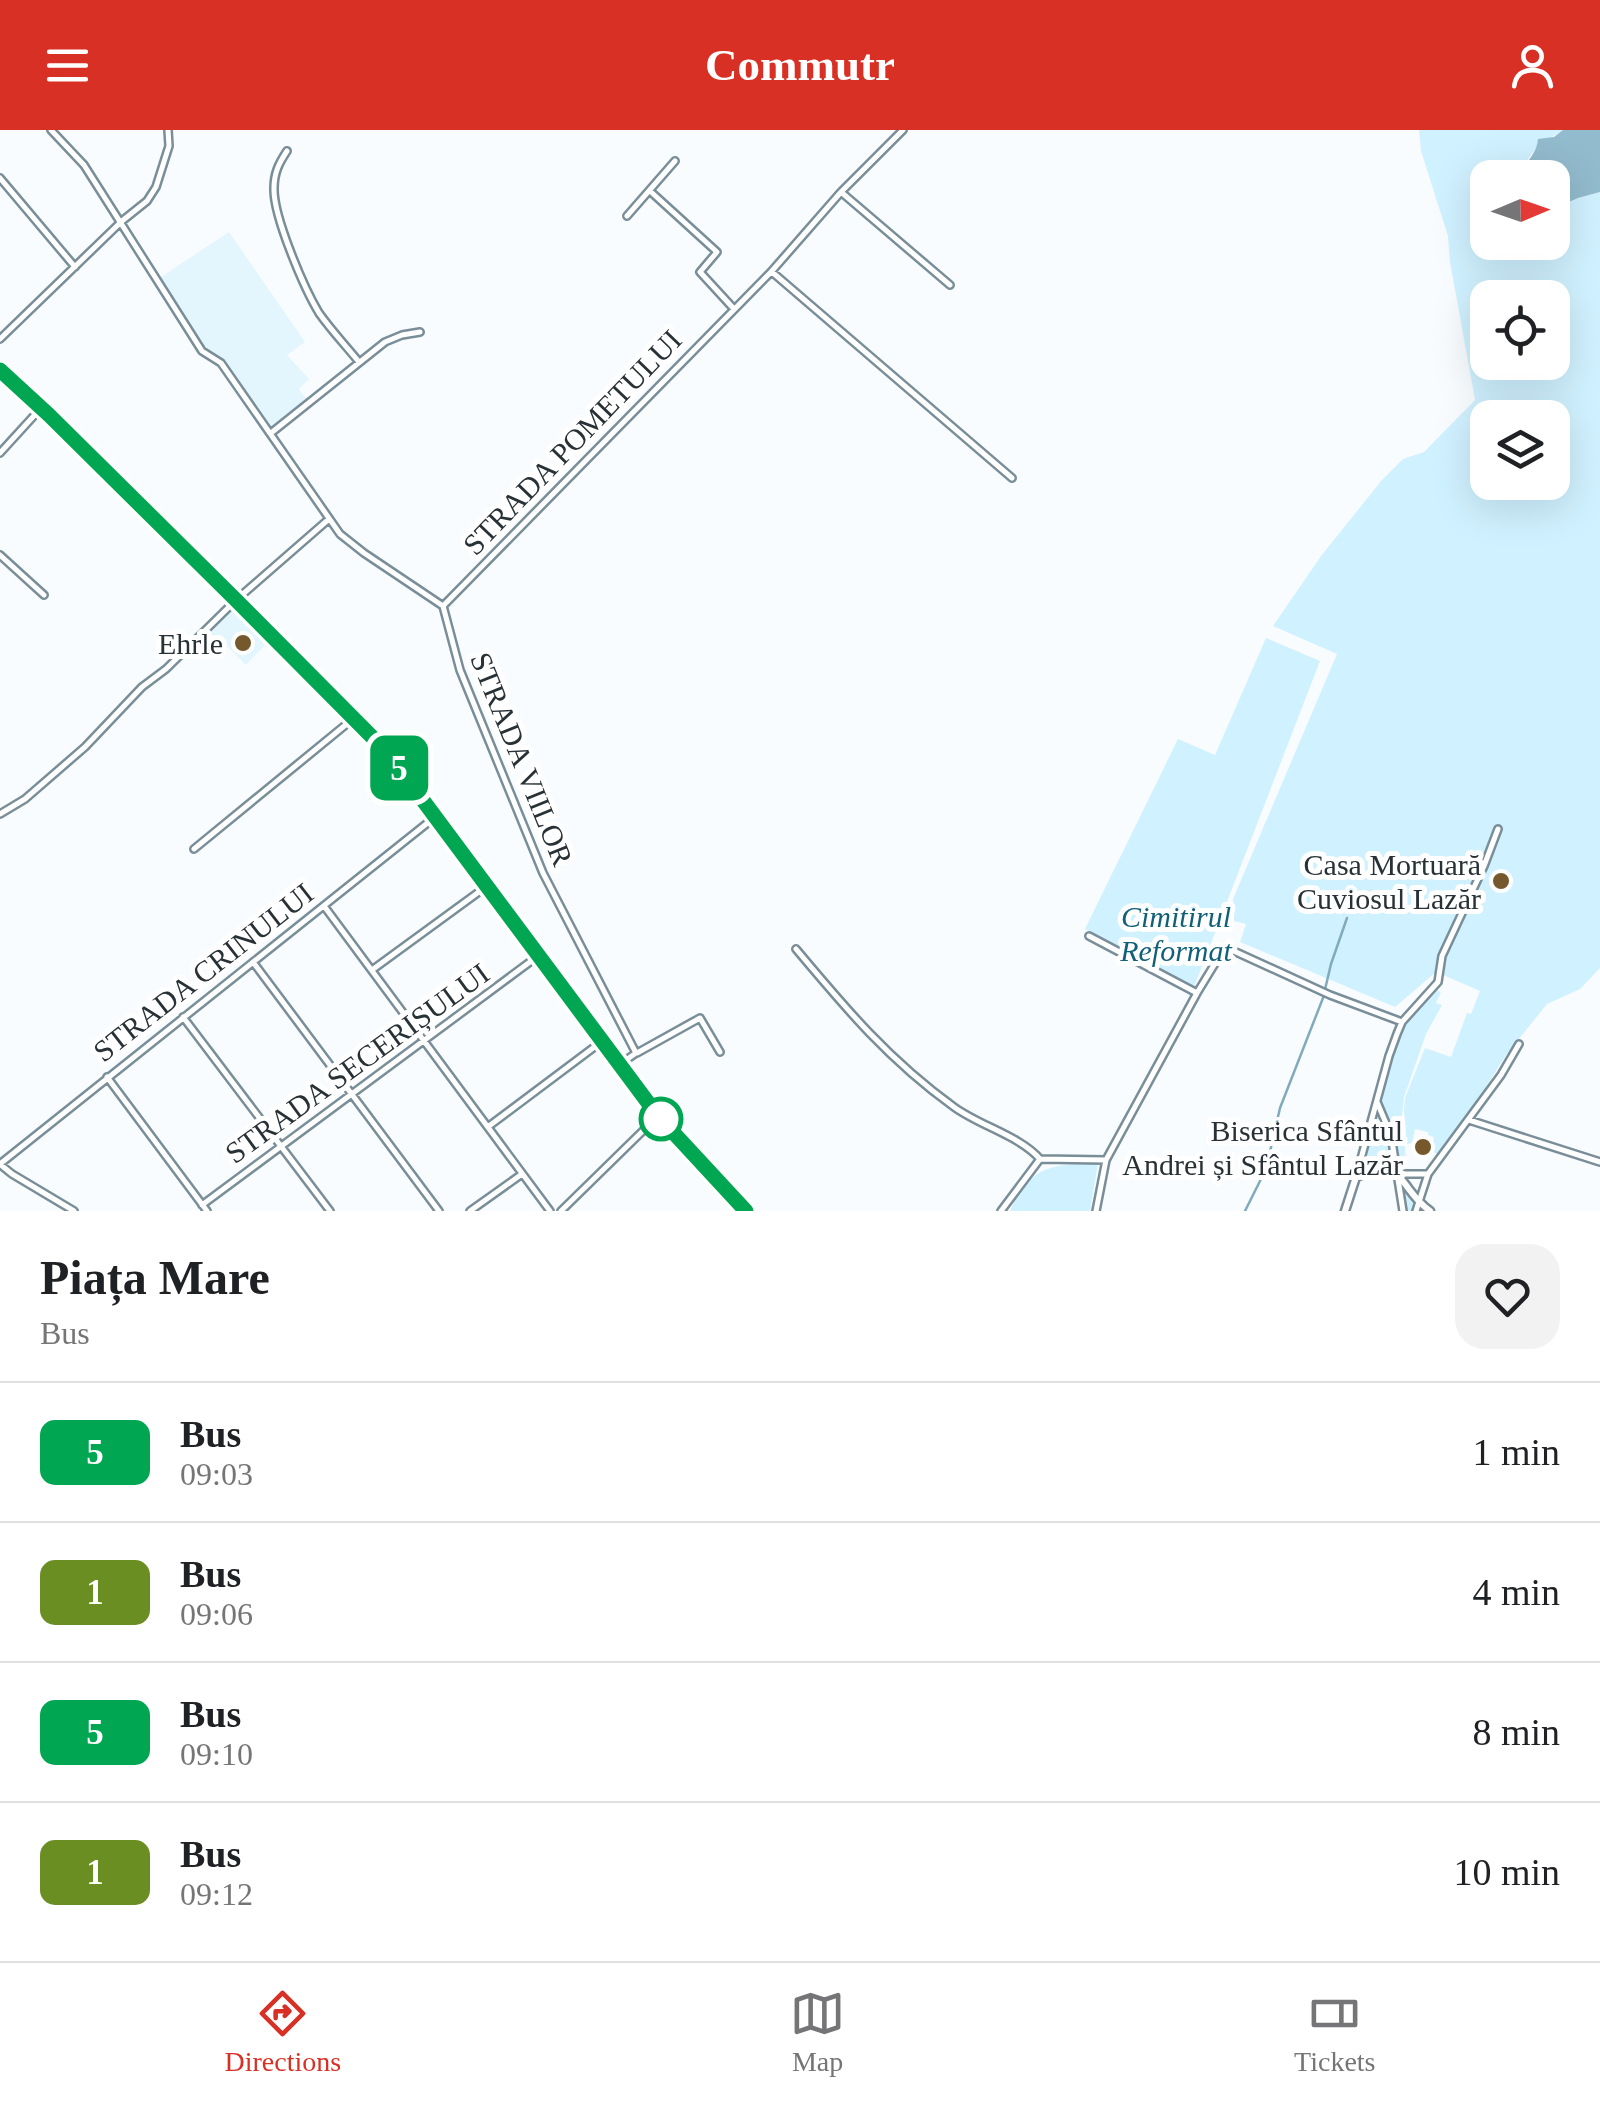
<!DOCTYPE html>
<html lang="en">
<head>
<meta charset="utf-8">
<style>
	body { margin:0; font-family:Georgia,serif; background:#f2f2f2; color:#202124; height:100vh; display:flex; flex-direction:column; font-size:38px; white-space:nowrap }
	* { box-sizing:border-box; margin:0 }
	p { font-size:32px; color:#757577 }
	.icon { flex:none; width:55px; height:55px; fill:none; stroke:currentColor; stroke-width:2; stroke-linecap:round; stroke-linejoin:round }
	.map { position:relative; height:1081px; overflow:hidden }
	.drawer { display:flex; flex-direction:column; background:#fff; flex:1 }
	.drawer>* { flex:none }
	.badge { padding:0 20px; border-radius:15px; font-size:35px; line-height:65px }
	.needle { width:65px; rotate:88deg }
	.fabs { position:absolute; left:1470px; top:30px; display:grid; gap:20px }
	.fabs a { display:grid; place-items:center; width:100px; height:100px; border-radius:20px; background:#fff; box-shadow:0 10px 40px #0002; font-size:50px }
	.map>.badge { position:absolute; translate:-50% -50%; box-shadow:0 0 0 5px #fff }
	.round { display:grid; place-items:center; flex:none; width:105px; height:105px; border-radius:30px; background:#f2f2f2 }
	.head { display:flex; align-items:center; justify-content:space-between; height:170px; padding:0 40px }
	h1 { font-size:48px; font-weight:800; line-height:75px }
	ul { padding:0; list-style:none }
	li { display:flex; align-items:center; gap:30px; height:140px; padding:0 40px; border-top:2px solid #e0e0e0 }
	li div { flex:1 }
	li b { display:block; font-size:38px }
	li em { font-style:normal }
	li .badge { min-width:110px; font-weight:700; text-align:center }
	header { display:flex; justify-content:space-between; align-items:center; height:130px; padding:0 40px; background:#d93025; color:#fff; font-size:45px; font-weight:800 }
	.dock { display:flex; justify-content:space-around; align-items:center; height:140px; border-top:2px solid #e0e0e0; background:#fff; font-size:28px; color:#757577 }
	.dock a { display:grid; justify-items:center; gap:5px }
	.dock .on { color:#d93025 }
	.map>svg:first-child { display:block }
	.built { fill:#e3f6fe }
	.green { fill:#d0f1ff; fill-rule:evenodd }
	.forest { fill:#92bbcd }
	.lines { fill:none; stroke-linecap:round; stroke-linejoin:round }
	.stream { stroke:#81abbc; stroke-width:2.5 }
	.minor-casing { stroke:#798e98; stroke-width:10 }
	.tertiary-casing { stroke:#798e98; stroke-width:11 }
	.trunk-casing { stroke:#798e98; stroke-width:14 }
	.minor { stroke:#fff; stroke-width:5 }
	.tertiary { stroke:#fff; stroke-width:6 }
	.trunk { stroke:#fff; stroke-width:9 }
	.line-casing { stroke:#fff; stroke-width:22 }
	.line { stroke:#00a651; stroke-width:15 }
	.poi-dot { fill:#75582c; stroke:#fff; stroke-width:4 }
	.stop-dot { fill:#fff; stroke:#00a651; stroke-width:5 }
	.labels { text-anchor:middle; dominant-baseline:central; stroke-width:10; stroke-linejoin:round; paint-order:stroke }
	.street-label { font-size:30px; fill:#283135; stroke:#fff }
	.poi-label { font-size:30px; fill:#283135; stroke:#fff; text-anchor:end }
	.park-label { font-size:30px; font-style:italic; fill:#116079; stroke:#fff }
</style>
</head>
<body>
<header><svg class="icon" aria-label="menu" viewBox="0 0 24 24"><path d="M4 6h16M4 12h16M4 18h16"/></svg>Commutr<svg class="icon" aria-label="person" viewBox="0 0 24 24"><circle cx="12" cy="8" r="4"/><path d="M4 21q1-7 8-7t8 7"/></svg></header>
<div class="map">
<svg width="1600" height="1081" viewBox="0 0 1600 1081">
	<rect width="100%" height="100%" fill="#f8fcfe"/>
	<path class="built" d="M229,102L305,212L287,225L309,249L299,259L307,270L271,299L220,228L204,219L158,149Z
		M235,478L268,512L246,535L228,517L223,520L207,505Z"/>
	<path class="green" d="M1419,0H1563C1556,6 1548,8 1540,13C1536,17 1521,40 1514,47L1488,48V112H1552L1553,79L1578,68L1600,62V838L1580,859L1547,874L1506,925L1475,974L1437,1024L1431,1021L1434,1007L1428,1005V1002L1415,999L1412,1013L1407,1014L1404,980L1405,968L1425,918L1451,927L1467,883L1471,884L1480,861L1436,842L1395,877L1240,812L1246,794L1234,791L1233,769L1337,524L1273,496L1321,426L1382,350L1403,329L1424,322L1475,270L1450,132L1448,106L1421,21ZM1488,168H1552V232H1488ZM1488,288H1552V352H1488Z
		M1266,508L1320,531L1194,857L1085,799L1178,609L1215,625Z
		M1434,859L1441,862L1436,873L1442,875L1426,904L1404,967L1402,986L1406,1030L1397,1031L1398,1044L1418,1071L1416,1081H1403L1397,1044L1387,1040L1356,1047L1402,892Z
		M1098,1033L1090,1081H1010C1032,1034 1051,1035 1098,1033Z"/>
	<path class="forest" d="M1563,0H1600V62L1578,68L1553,79L1552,48L1514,47C1524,36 1537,24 1538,9L1554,7Z"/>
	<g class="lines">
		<path class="stream" d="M1245,1081L1266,1039L1280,978L1323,868L1331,834L1347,788"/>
		<defs>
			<path id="minor" d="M51,0L84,35L202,221L221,233L340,404L364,423L443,476L460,540L543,743L636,923L619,935
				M287,21C279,33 274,43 274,58C273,86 304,158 319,183C331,200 346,216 359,232
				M0,48L75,137
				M650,61L717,122L700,142L734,179
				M841,62L950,155
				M627,86L675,31
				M772,142L1012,348
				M0,209L122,91L147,71L156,57L169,16L168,0
				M271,303L385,212L402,205L420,202
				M0,323L41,278
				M0,425L44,465
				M443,476L771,142L841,62L903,0
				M0,684L25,669L85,617L142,557L166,539L236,470L329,389
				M194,719L354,588
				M324,776L550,1081
				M1089,806L1197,863
				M796,819C847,880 889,930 954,977C980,996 1020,1006 1040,1029
				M253,832L439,1081
				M372,840L487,756
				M183,887L330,1081
				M637,923L700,888L720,922
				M107,947L207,1081
				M1377,972L1391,1005L1403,1081
				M1469,990L1600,1032
				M489,996L601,912
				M1040,1029L1106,1030
				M0,1034L435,687
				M1,1035L12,1044L74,1081
				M1398,1044H1428
				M1356,1047L1389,926L1397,904L1402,892L1438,852L1442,826L1484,736L1498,699
				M202,1075L538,826
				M470,1081L522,1044
				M561,1081L658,986
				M1001,1081L1040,1029
				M1096,1081L1106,1030L1197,863L1225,817L1330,865L1402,892
				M1416,1081L1428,1044L1501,945L1519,914"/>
			<path id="tertiary" d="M1345,1081L1356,1047C1406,1027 1399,1059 1430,1081"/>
			<path id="trunk" d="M0,240C53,285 99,336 149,384C229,462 311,539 387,622L658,986L746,1081"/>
		</defs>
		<use href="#minor" class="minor-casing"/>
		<use href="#tertiary" class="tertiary-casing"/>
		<use href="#trunk" class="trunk-casing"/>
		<use href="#minor" class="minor"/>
		<use href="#tertiary" class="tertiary"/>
		<use href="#trunk" class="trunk"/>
	</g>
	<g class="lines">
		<defs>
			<path id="line" d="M0,240L49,285L236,470L387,622L658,986L746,1081"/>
		</defs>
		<use href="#line" class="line-casing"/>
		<use href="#line" class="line"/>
	</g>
	<g class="poi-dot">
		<circle cx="243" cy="513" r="10"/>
		<circle cx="1501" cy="751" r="10"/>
		<circle cx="1423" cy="1017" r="10"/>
	</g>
	<circle class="stop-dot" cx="661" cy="989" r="20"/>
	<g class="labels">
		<g class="street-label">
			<text transform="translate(572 312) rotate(-46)">STRADA POMETULUI</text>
			<text transform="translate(522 629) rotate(68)">STRADA VIILOR</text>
			<text transform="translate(203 842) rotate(-38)">STRADA CRINULUI</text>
			<text transform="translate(357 933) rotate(-36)">STRADA SECERIȘULUI</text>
		</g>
		<g class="poi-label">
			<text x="223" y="513">Ehrle</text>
			<text x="1481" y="734">Casa Mortuară<tspan x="1481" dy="34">Cuviosul Lazăr</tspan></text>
			<text x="1403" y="1000">Biserica Sfântul<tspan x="1403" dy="34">Andrei și Sfântul Lazăr</tspan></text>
		</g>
		<g class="park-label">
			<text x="1176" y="786">Cimitirul<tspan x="1176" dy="34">Reformat</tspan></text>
		</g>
	</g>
</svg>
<div class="fabs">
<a><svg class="needle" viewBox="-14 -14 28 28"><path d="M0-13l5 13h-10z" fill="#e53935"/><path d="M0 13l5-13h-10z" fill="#757577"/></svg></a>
<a><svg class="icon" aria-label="locate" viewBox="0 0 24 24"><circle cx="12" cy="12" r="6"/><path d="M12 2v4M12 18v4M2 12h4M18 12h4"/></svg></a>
<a><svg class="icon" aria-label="layers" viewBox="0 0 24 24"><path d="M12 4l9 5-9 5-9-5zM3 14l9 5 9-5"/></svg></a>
</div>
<b class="badge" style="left:399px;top:638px;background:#00a651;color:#fff">5</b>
</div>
<section class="drawer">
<div class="head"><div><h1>Piața Mare</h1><p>Bus</p></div><a class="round"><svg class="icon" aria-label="heart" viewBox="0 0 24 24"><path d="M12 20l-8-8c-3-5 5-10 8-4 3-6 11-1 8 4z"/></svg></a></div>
<ul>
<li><span class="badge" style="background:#00a651;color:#fff">5</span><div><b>Bus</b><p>09:03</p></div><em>1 min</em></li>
<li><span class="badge" style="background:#6b8e23;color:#fff">1</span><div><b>Bus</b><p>09:06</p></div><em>4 min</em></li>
<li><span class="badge" style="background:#00a651;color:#fff">5</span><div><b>Bus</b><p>09:10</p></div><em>8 min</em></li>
<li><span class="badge" style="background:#6b8e23;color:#fff">1</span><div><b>Bus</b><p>09:12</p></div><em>10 min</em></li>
</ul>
</section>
<nav class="dock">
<a class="on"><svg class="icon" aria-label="directions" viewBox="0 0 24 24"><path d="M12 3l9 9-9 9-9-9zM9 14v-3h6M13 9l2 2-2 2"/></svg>Directions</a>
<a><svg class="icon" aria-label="map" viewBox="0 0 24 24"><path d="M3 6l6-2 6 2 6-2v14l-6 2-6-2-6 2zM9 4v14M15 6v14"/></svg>Map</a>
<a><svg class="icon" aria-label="tickets" viewBox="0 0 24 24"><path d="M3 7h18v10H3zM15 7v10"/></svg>Tickets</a>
</nav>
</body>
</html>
